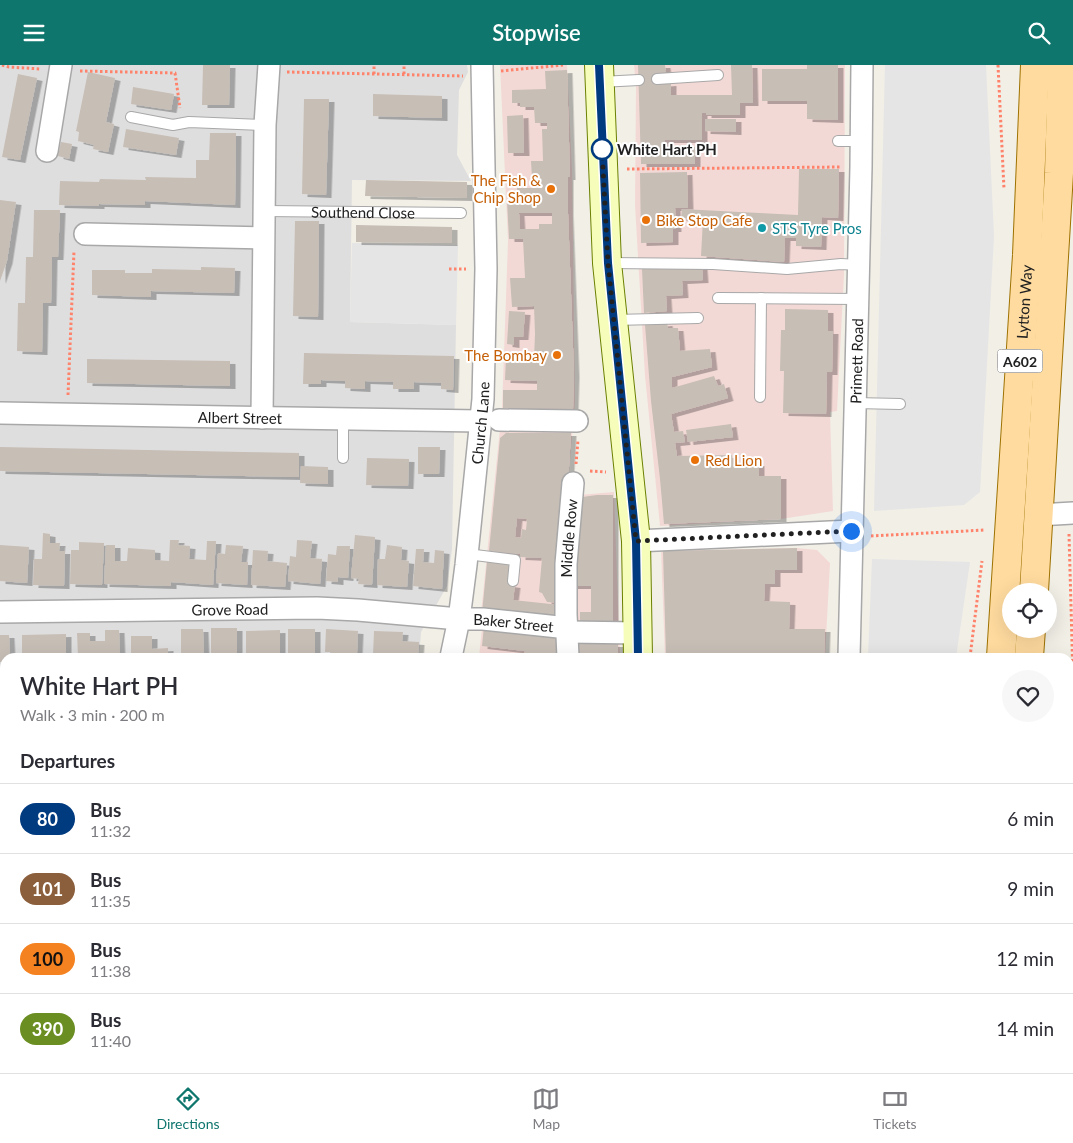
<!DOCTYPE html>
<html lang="en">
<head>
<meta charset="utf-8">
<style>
	body { margin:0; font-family:Lato,sans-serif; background:#f7f7f7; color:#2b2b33; height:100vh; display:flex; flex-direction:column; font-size:19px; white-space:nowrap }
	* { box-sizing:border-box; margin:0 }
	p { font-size:16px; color:#7c7c81 }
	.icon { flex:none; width:28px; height:28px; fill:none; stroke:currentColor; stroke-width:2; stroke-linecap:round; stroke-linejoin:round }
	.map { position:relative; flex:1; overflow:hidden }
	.details { position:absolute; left:0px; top:588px; width:1074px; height:421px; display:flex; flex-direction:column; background:#fff; border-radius:15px 15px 0 0; box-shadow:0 5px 20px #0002 }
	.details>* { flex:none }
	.badge { padding:0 10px; border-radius:16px; font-size:18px; line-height:32px }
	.tools { position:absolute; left:1002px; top:518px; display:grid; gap:10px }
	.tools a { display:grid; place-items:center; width:55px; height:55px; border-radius:50%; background:#fff; box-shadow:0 5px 20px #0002; font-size:25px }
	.you { position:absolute; width:25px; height:25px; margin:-12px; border:4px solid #fff; border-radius:50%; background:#1a73e8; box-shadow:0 0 0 8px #1a73e833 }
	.map>.badge { position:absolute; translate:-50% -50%; box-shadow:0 0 0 2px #fff }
	h2 { padding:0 20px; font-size:19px; line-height:45px }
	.round { display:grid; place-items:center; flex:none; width:52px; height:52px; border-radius:26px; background:#f7f7f7 }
	.overview { display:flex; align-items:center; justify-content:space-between; height:85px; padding:0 20px }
	h1 { font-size:24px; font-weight:600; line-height:38px }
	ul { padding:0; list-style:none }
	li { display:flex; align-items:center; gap:15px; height:70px; padding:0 20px; border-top:1px solid #e1e1e2 }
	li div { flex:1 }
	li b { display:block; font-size:19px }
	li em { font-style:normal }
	li .badge { min-width:55px; font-weight:700; text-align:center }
	header { display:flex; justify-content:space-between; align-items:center; height:65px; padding:0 20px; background:#0f766e; color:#fff; font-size:22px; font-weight:600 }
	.tabs { display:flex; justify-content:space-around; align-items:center; height:70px; border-top:1px solid #e1e1e2; background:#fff; font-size:14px; color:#7c7c81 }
	.tabs a { display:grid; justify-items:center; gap:2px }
	.tabs .current { color:#0f766e }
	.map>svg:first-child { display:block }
	.residential { fill:#dfdede }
	.commercial { fill:#f3d9d6 }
	.parking { fill:#e5e5e5 }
	.building { fill:#c7beb6; fill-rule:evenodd; filter:url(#shadow) }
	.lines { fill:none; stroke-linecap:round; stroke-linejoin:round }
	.lane-casing { stroke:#a8a8a8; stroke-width:12 }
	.street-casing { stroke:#a8a8a8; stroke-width:24 }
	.secondary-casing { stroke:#6b8000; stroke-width:30 }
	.primary-casing { stroke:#9e7200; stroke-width:30 }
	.path { stroke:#ff826b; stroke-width:3; stroke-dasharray:2.5 2.5; stroke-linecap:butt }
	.lane { stroke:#fff; stroke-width:10 }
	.street { stroke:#fff; stroke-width:21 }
	.secondary { stroke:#f6fdba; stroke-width:28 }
	.primary { stroke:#ffdb9f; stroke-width:28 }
	.line-casing { stroke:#fff; stroke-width:11 }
	.line { stroke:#003b80; stroke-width:8 }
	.walk { stroke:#212121; stroke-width:5; stroke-dasharray:0 9 }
	.stop-dot { fill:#fff; stroke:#003b80; stroke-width:2.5 }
	.food-dot { fill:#e8710a; stroke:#fff; stroke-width:2 }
	.culture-dot { fill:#0f9aa8; stroke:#fff; stroke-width:2 }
	.labels { text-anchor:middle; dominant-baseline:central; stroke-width:4; stroke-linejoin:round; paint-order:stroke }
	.shield { fill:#fff; stroke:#646464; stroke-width:1 }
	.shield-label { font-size:14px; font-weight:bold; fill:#212121 }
	.stop-label { font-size:15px; font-weight:bold; fill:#212121; stroke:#fff; text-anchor:start }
	.food-label { font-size:15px; fill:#c56008; stroke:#fff; text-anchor:end }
	.street-label { font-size:15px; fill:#212121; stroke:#fff }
	.culture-label { font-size:15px; fill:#0d838f; stroke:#fff; text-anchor:start }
</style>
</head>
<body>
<header><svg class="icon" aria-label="menu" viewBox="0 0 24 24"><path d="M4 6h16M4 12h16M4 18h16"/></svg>Stopwise<svg class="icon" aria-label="search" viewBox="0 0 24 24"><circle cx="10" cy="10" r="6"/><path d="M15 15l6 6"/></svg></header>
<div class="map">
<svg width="1073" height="1008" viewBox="0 0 1073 1008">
	<defs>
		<filter id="shadow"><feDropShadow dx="5.5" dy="3" stdDeviation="0" flood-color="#0004"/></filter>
	</defs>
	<rect width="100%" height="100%" fill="#f2efe7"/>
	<path class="residential" d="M0,0H467L468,7L459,25L457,90L471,116L352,115L350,257L456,260L452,484L447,521L421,567L419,592H5V1004H241L238,1008H0Z
		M1073,880V1008H1025V1004H1069V881Z"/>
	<path class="commercial" d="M500,0H567L572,104L575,337L567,431L614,427L620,592H479L482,563L481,548L502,344L508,176Z
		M634,0H845L844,209L837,346L830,347L833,446L781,454L660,461L645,311L635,140L636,22Z
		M797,483L817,485L830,498L825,592H665L661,486Z
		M674,1004H838L839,1008H675Z"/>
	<path class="parking" d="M885,0H986L994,171L980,427L964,440L874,446Z
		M352,178L458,180L456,260L350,257Z
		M872,494L970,497L956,592H868Z"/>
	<path class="building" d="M203,0H230L229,40H202Z
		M638,0H665L666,7L657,8V19L671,18V30H732L731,0H752L753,38H740V50H706V48H702V75H665V82H695V99H641Z
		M807,0H838V55L807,54V36H762V4H807Z
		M567,5L570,112H568V148L574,309L573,344L503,343V325H537V316L505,315L506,292L534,293L535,269L534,241L512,242L510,213H525L523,174H509L507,135H517V123H540V112L532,113L531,96H543L542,64H547V58H535L534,42H520V38H512V25L546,24L545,6ZM519,148H552V159H539V164H520Z
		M88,7L115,13L106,57L114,59L108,87L93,84L94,80L78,76L79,67L76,66Z
		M18,9L37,13L20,95L2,92Z
		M133,22L174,29L171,45L131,39Z
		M373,29L442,31V53L373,51Z
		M304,34H329L326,130L302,129Z
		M523,50L524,88H508L507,51Z
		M705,54H736V67L705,66Z
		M126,64L179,73L176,90L123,82Z
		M210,68H236L235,140L145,136V140L99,139V141L59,140L60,116L99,117L100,114L146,115L145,112L196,113V95H209Z
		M61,77L72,79L69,94L58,91Z
		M799,104H839L838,153L822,152L821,182L796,181V173H785L784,197L701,191L703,154L681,153L682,144L798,150Z
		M687,107L688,143H675L676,164H673V177L641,178L640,108Z
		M366,115L467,117V133L365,131Z
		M0,135L16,137L7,196L0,216Z
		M34,145H60L58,192H52L51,238H43L42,287L17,286L18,238H25L26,192H33Z
		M295,156H319L318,252L293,251Z
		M356,160L452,162V178L356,177Z
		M702,201L703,215L682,216L683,230L666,231L667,246L644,248L642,204Z
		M201,202L235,203L234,228L151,226V232L92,230V205H125V208H152V204L201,205Z
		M785,244L828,245V266H833L832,307H827L826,349L783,348L784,306H780L781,265H785Z
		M509,246L525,247L523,272H514V280L507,279Z
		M667,258L668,263H678L680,286L710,284L712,302L672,312V323L714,311L718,321L724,319L728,333L671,349L674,367L683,366L685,377L675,378L677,391L732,390L733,399L759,398V411H781V454L664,459L660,414L651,336L645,260Z
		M304,288L454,291L453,325L441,324V318L414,317V324H393V317L365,316V324L345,323V316L321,315V319H303Z
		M87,294L230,296V321L87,318Z
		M731,359L733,372L688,377L686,365Z
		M506,368H571L561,538L547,537L542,528L539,527L542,493L520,492V489L489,486L500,373ZM517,453L527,454L526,465L522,464L521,473L515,472Z
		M0,382L299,388V412L0,406Z
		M418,382H440L439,409H418Z
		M367,393L409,394L408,421L366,420Z
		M301,401L328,402V419L300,418Z
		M597,430H613V563H580V547H591V521H571L575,433Z
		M43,468L50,469V478H60L59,486H65L64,521L33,520L34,494H42Z
		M355,470L375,472L372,520L358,519L359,514L351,513Z
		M170,475H179L178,480L190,481L189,494L206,495L207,476H216L213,520L171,517V521L104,519L106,480H115V496H127L128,483L155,485V495L169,496Z
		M297,475L312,476L310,493L322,494L320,519L288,516L290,491L296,492Z
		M79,477L104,478L102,520L70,519L71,485H79Z
		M0,480L29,482L27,518L0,516Z
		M226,480L243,481L241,497H248L247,520L216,518L218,488L225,489Z
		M387,480L402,482L401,495L409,496L407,522L377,520L378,494H385Z
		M337,481H350L348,513L338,512V517L326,516L328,489L336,490Z
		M797,483V505H775V519H765L764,536L790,537L789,564H825L824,592H666L663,486Z
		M416,484H424L423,497L434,498L435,485L444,486L442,524L413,521Z
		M253,485L268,486L267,496L287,498L285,522L251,520Z
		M487,497L510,499L508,519L515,520L513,535L560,540L559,553L482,548Z
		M484,561L559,571V592H524L525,586L482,581Z
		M211,563H237V592H211Z
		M181,564H203L204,590H199V592H184V590H181Z
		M288,564H315V592H288Z
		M326,564L358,566L357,588H351V592H331V587H325Z
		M105,565H119L120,592H78L77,568H90V576H105Z
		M280,565V592H246V566Z
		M374,566L403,567L402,576L419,577L418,592H402V591H396V592H376V590H373Z
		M66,569V590L40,591V592H25V591H22V570Z
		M0,570H9L10,592H5V597H0Z
		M131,571H152V584L168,583V590H178V592H131Z
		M576,579H618V592H577Z
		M0,662H5V695L0,696Z
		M0,748H5V794H0Z
		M5,891V916L0,917V892Z
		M5,964V996L0,997V965Z
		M53,1004H101L102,1008H54Z
		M215,1004H241L237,1008H213L212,1007Z
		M293,1004H316L322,1008H290Z
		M454,1004H560V1008H454Z
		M682,1004H718L719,1008H683Z
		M803,1004H811L812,1008H781Z"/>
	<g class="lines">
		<defs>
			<g id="lane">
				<path d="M657,14L718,10"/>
				<path d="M600,17L639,15"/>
				<path d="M131,52L173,60L189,57L265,60"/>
				<path d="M838,76H862"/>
				<path id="s1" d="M265,146L461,148"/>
				<path d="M608,198L713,199L787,204L841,199L859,200"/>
				<path d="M718,233L858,234"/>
				<path d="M614,255L698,253"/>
				<path d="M760,332L761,233"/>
				<path d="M855,338L900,339"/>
				<path d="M343,393V353"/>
				<path d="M467,489L515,495L513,516"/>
				<path d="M338,1004L339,1008"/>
				<path d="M380,1004V1008"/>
				<path d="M662,1004L663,1008"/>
				<path d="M427,1008V1004"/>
			</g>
			<g id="street">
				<path d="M47,86L61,0"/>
				<path d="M85,169L263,173"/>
				<path id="s2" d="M0,348C160,352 320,353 480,356"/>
				<path d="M262,353L265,60L269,0"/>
				<path d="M499,355L577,356"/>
				<path d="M1038,450L1073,448"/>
				<path d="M636,476L851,466"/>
				<path id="s3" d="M0,547L317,543L358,545L459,554H483L568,563"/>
				<path d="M568,567L638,568"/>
				<path id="s4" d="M451,592L459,554L466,500L483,334L486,204L482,0"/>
				<path id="s5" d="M568,592L566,549V499L573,418"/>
				<path id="s6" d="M849,592L861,102L862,0"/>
				<path d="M0,720H5"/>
				<path d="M0,943L5,942"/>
				<path d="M143,1004L145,1008"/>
				<path d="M855,1004L856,1008"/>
				<path d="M267,1008L271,1004"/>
			</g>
			<path id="secondary" d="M599,0L607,198L636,476L638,592
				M1069,859L1073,858
				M619,1004V1008"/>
			<g id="primary">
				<path d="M1034,526L1059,108L1062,0"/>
				<path id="s7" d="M1001,592L1027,190L1035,0"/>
				<path d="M1029,592L1031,564"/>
				<path d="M976,1008L977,1004"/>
				<path d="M1005,1008V1004"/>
			</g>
		</defs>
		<use href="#lane" class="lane-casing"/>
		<use href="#street" class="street-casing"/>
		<use href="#secondary" class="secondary-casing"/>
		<use href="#primary" class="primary-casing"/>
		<path class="path" d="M2,0L9,2L41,4
			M998,0L1004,124
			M80,6L175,8L180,43
			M501,6L563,0
			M287,7L463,11
			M374,9V0
			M404,9V0
			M627,104L841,102
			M449,204H466
			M68,330L74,186
			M576,399L578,375
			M590,406L606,407
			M1069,469L1073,613
			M871,471L985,465
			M970,592L982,496
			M1069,624L1073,614
			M936,1008V1004"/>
		<use href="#lane" class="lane"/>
		<use href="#street" class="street"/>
		<use href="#secondary" class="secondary"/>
		<use href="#primary" class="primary"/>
	</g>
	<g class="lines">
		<defs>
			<path id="line" d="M599,0L608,198L636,476L638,592"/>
		</defs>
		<use href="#line" class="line-casing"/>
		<use href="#line" class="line"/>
		<path class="walk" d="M602,84L608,198L636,476L851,466"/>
	</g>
	<circle class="stop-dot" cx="602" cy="84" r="10"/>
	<g class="food-dot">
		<circle cx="551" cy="124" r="5"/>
		<circle cx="646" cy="155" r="5"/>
		<circle cx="557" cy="290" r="5"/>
		<circle cx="695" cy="395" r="5"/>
	</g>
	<circle class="culture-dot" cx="762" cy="163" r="5"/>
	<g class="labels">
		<rect class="shield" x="997.5" y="284.5" width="45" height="23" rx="4"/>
		<g class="shield-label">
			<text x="1020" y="296">A602</text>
		</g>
		<g class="stop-label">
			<text x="617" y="84">White Hart PH</text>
		</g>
		<g class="food-label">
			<text x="541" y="115">The Fish &amp;<tspan x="541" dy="17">Chip Shop</tspan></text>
			<text x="656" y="155" text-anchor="start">Bike Stop Cafe</text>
			<text x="547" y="290">The Bombay</text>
			<text x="705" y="395" text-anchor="start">Red Lion</text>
		</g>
		<g class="street-label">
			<text stroke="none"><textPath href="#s1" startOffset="98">Southend Close</textPath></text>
			<text stroke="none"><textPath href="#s7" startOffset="356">Lytton Way</textPath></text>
			<text stroke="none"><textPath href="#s6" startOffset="296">Primett Road</textPath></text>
			<text stroke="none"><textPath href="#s2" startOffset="240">Albert Street</textPath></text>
			<text stroke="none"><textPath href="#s4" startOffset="236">Church Lane</textPath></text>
			<text stroke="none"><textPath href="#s5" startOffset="119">Middle Row</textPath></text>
			<text stroke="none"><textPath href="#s3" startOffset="230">Grove Road</textPath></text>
			<text stroke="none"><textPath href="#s3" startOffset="514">Baker Street</textPath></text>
		</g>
		<g class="culture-label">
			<text x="772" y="163">STS Tyre Pros</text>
		</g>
	</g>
</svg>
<div class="tools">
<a><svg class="icon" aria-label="locate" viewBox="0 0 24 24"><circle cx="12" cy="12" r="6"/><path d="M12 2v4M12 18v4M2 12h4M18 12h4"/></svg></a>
</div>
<div class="you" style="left:851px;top:466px"></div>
<section class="details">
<div class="overview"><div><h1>White Hart PH</h1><p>Walk · 3 min · 200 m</p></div><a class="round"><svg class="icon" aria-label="heart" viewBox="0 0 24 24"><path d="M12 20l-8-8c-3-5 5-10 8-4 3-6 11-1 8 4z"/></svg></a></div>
<h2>Departures</h2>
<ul>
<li><span class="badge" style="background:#003b80;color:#fff">80</span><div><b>Bus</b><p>11:32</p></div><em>6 min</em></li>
<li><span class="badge" style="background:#8b5e3c;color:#fff">101</span><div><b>Bus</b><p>11:35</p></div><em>9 min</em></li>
<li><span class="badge" style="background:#f58220;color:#111">100</span><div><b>Bus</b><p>11:38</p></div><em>12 min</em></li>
<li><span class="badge" style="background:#6b8e23;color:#fff">390</span><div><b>Bus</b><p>11:40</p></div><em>14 min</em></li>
</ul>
</section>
</div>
<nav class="tabs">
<a class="current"><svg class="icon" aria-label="directions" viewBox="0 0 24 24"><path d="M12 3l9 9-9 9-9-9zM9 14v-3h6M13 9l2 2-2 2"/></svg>Directions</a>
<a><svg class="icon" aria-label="map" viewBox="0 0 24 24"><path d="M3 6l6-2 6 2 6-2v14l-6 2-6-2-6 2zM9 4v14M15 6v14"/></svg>Map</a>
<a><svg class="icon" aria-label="tickets" viewBox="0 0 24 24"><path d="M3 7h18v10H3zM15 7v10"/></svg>Tickets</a>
</nav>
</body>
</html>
